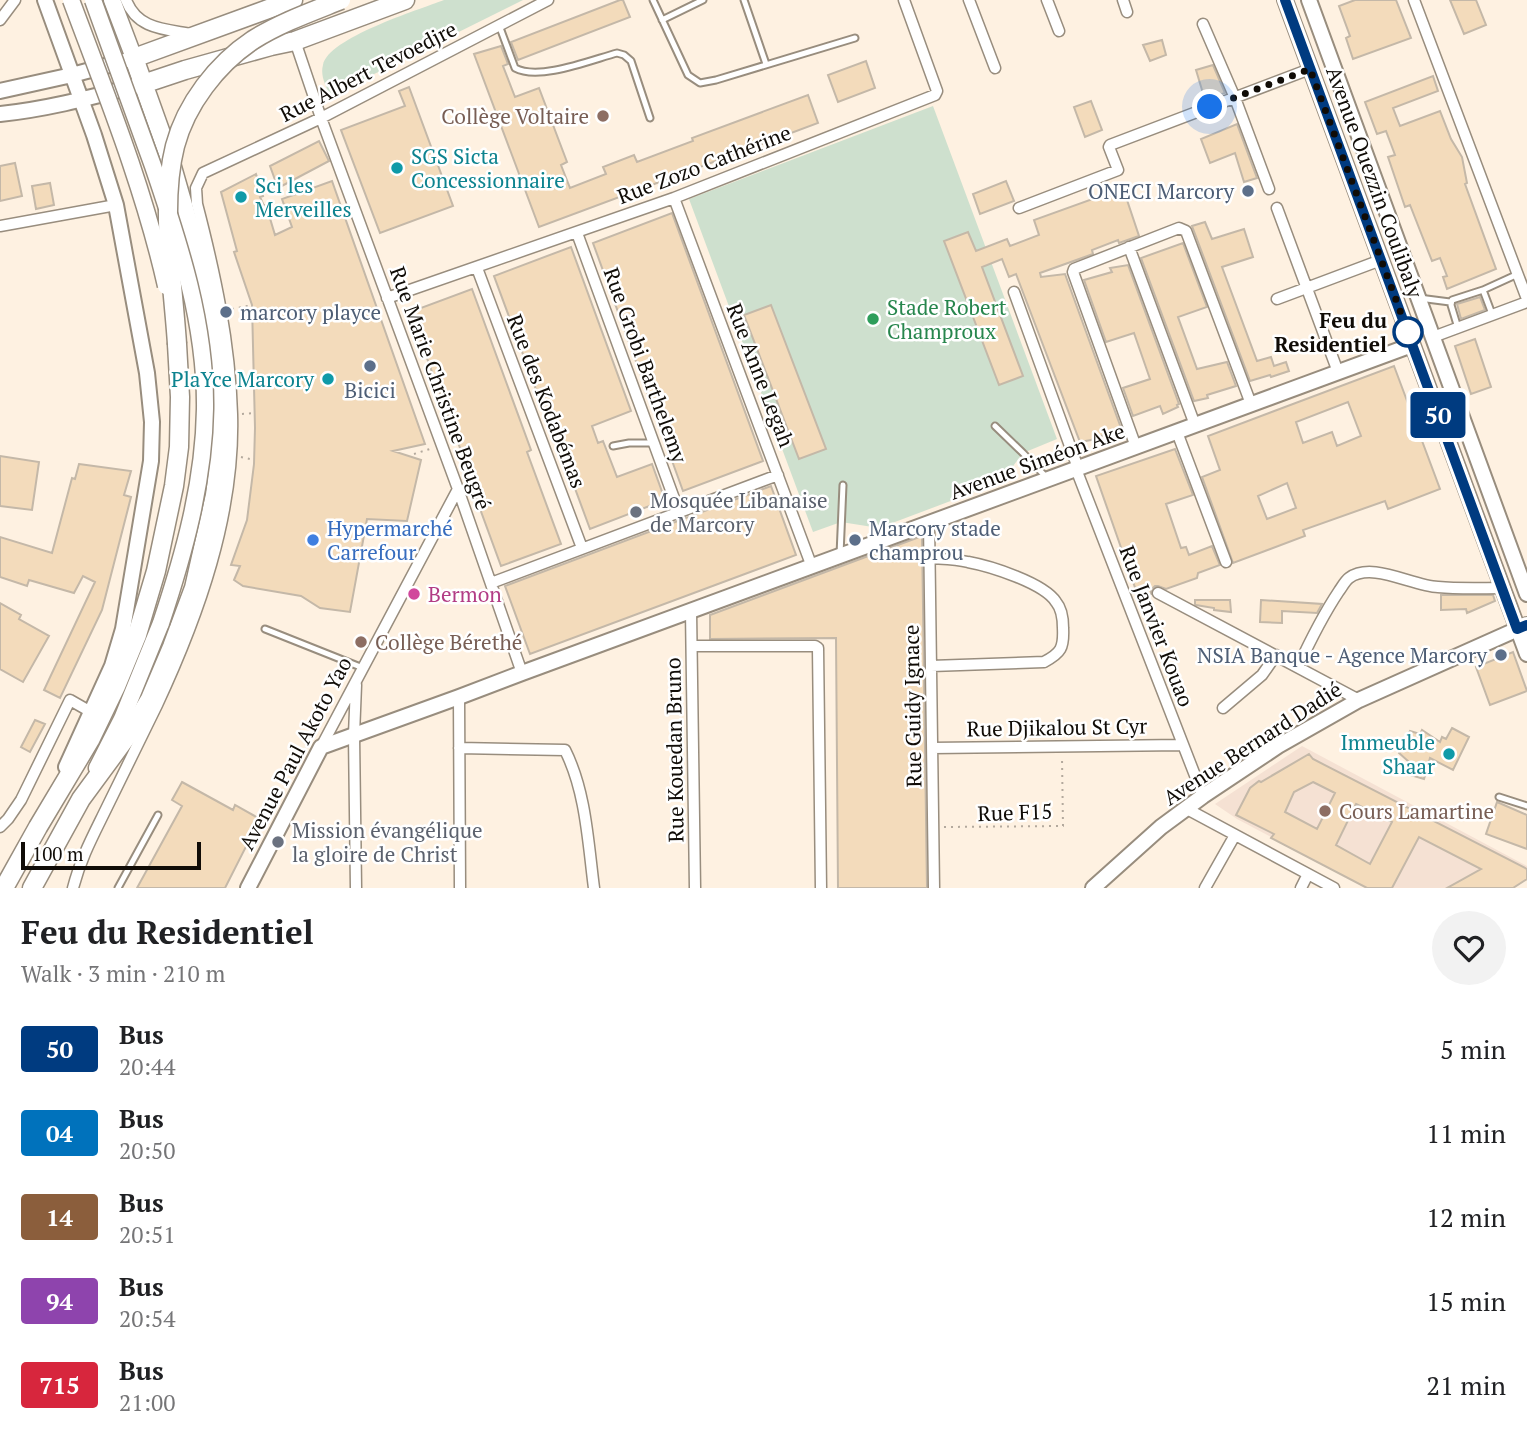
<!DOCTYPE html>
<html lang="en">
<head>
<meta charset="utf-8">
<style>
	body { margin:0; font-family:"PT Serif",serif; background:#f2f2f2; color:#202124; height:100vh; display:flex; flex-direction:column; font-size:26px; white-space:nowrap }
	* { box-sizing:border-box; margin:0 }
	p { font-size:23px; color:#757577 }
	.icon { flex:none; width:38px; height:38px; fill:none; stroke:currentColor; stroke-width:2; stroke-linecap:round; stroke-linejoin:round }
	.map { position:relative; height:888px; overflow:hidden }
	.drawer { display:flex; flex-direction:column; background:#fff; flex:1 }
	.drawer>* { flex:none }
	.badge { padding:0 14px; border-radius:5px; font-size:24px; line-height:46px }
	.scale { position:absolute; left:21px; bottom:18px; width:180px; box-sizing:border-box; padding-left:7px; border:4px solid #100c07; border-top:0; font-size:19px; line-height:24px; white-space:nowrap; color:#100c07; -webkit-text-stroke:5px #fff; paint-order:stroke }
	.you { position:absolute; width:35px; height:35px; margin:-18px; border:5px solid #fff; border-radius:50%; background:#1a73e8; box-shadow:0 0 0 10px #1a73e833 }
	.map>.badge { position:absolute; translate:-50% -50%; box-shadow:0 0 0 4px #fff }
	.round { display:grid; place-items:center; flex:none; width:74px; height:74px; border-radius:37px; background:#f2f2f2 }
	.summary { display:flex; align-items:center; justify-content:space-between; height:119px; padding:0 21px }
	h1 { font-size:33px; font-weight:800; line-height:52px }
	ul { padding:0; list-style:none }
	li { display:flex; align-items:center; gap:21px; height:84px; padding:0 21px }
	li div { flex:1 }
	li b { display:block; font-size:26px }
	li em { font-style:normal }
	li .badge { min-width:77px; font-weight:700; text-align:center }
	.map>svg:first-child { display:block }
	.education { fill:#f5e1d3 }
	.green { fill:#cee0ce }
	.building { fill:#f3dbbb; stroke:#c4b8a8; stroke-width:2; fill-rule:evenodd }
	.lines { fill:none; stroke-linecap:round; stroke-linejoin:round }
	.lane-casing { stroke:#988d7e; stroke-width:9 }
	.street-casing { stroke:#988d7e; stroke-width:13 }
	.secondary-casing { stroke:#988d7e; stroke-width:18 }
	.primary-casing { stroke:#988d7e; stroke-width:19 }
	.highway-casing { stroke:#988d7e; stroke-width:21 }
	.path { stroke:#b3a99d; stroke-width:2; stroke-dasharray:2 5; stroke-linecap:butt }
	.lane { stroke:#fff; stroke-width:5 }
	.street { stroke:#fff; stroke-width:10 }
	.secondary { stroke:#fff; stroke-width:14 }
	.primary { stroke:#fff; stroke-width:16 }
	.highway { stroke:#fff; stroke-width:18 }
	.primary-bridge-casing { stroke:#988d7e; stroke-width:19; stroke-linecap:butt }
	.highway-bridge-casing { stroke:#988d7e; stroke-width:21; stroke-linecap:butt }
	.primary-bridge { stroke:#fff; stroke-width:16 }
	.highway-bridge { stroke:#fff; stroke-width:18 }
	.line-casing { stroke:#fff; stroke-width:16 }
	.line { stroke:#003b80; stroke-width:10 }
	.walk { stroke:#100c07; stroke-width:7; stroke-dasharray:0 12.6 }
	.education-dot { fill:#8d6e63; stroke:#fff; stroke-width:2.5 }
	.culture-dot { fill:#0f9aa8; stroke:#fff; stroke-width:2.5 }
	.service-dot { fill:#5c6f8a; stroke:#fff; stroke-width:2.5 }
	.leisure-dot { fill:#2e9e5b; stroke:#fff; stroke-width:2.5 }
	.stop-dot { fill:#fff; stroke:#003b80; stroke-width:3.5 }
	.worship-dot { fill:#6b7280; stroke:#fff; stroke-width:2.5 }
	.shop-dot { fill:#3f7fe0; stroke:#fff; stroke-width:2.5 }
	.hotel-dot { fill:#d1479c; stroke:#fff; stroke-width:2.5 }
	.labels { text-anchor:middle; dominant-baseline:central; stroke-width:5; stroke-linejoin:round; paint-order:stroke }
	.street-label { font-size:21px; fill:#100c07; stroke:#fff }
	.education-label { font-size:21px; fill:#785e54; stroke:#fff; text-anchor:start }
	.culture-label { font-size:21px; fill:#0d838f; stroke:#fff; text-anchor:start }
	.service-label { font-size:21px; fill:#4e5e75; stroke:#fff; text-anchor:end }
	.leisure-label { font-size:21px; fill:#27864d; stroke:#fff; text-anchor:start }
	.stop-label { font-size:21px; font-weight:bold; fill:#100c07; stroke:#fff; text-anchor:end }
	.worship-label { font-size:21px; fill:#5b616d; stroke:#fff; text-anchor:start }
	.shop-label { font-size:21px; fill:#366cbe; stroke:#fff; text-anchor:start }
	.hotel-label { font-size:21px; fill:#b23c85; stroke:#fff; text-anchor:start }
</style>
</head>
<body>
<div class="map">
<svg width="1527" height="888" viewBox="0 0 1527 888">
	<rect width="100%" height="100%" fill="#fef1e1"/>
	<path class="education" d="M1302,746L1527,866V879L1513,888H1367L1237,819L1215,804Z"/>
	<path class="green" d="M444,0H523L330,96C326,86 320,76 323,65C328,38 418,10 444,0Z
		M933,106L1057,439L1023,453L1001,482L879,528L841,522L813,532L689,199Z"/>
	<path class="building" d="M620,0H623L630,17L518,60L511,42Z
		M1355,0H1396L1411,38L1353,59L1346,38L1350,36L1339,6Z
		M1450,0H1476L1486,25L1464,34Z
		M1162,40L1166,55L1150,61L1143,45Z
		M501,46L508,64L503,66L515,97L539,88L567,162L561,165L570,188L606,174L603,167L634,155L637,162L693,141L692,138L808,95L818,123L539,227L474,54Z
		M866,61L875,88L838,102L828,75Z
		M1213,65L1225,93L1205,100L1196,70Z
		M1433,76L1438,91L1393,108L1400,126L1440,111L1451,139L1462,157L1467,183L1465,184L1496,269L1447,289L1443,277L1447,276L1440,258L1432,261L1410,205L1405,207L1388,157L1395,155L1386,131L1377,134L1365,102Z
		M409,87L453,206L380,233L341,130L405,106L399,91Z
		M1091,101L1102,130L1085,137L1074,107Z
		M1237,124L1257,178L1244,182L1235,153L1210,163L1201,139Z
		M319,141L329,161L278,188L270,166Z
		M15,163L22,196L0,201V166Z
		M256,174L263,196L260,197L264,206L266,205L275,235L292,227L282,199L332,181L425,444L393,451L421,460L407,521L367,519L350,612L320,608L301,596L243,586L234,580L240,566L231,565L247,520L254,464L255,428L252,305L234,252L237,251L221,192Z
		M1006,181L1014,201L980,214L973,194Z
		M50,183L54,205L36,209L32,186Z
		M1123,188L1139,236L1119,243L1118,240L1092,250L1093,254L1040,273L1041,277L1065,274L1121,428L1091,440L1080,442L1016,274L1009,277L1002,259L982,267L1023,376L999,385L944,241L968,232L976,251L1007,239L1010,246L1039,235L1034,220Z
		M672,213L763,461L683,491L593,243Z
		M1205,222L1212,239L1244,229L1253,257L1222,267L1257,361L1271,357L1274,366L1286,362L1289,371L1271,377L1270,375L1250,381L1192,226Z
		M1183,243L1207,307L1178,317L1197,369L1227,362L1236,386L1207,395L1208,398L1194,401L1141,258Z
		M571,247L631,411L592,426L598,443L603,441L617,477L652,464L665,500L590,529L560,448L558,449L494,276Z
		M1128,265L1179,404L1177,405L1178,407L1163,414L1160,406L1133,416L1123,388L1150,379L1134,333L1106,342L1084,280L1112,272L1110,268Z
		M472,289L531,450L527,452L561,544L501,566L472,487L474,486L410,312Z
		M1480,297L1485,310L1461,319L1457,304Z
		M771,305L826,449L799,459L744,315Z
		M1475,339L1491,387L1471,394L1455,346Z
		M1394,366L1440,489L1388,509L1385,501L1303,530L1305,536L1233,563L1202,477L1220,470L1208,436ZM1348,402L1361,436L1337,446L1332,432L1303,443L1296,422ZM1287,483L1296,508L1267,519L1258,496Z
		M1175,449L1193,495L1166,504L1181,548L1186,547L1189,555L1212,546L1220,565L1198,573L1197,578L1166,589L1158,586H1155L1151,590V594L1139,599L1096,476Z
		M0,456L39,462L32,510L0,506Z
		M79,464L131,471L124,495L131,497L102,610L60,698L44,690L95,582L83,576L74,593L29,580L27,586L0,577V537L52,553L72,478L75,479Z
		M771,486L796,555L530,654L505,586Z
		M922,536L927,888H838L836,638L710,639V615Z
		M1441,595H1493L1495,601L1467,613L1466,609L1441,610Z
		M1195,600H1230L1231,612L1214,610V608L1196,605L1195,604Z
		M1261,600L1322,604L1317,613L1282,611V623L1260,622Z
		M0,603L21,615L19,619L49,636L23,682L0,669Z
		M1513,652L1527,691L1490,705L1476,667Z
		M35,720L45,724L30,752L21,747Z
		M1452,728L1469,737L1453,770L1430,758L1424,779L1404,773L1408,761L1399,753L1410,731L1420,734L1422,730L1440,742L1442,737L1446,739Z
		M1309,754L1313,759L1527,869V879L1513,888H1447L1481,869L1419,837L1392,888H1367L1271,838L1274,834L1236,815L1250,788L1259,781L1261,782ZM1313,782L1335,793L1317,829L1285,812L1294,792ZM1356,804L1392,822L1370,864L1336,845Z
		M182,782L233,810L235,805L260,819L225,888H137L182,806L172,800Z
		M1497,802L1527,815V849L1486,834Z"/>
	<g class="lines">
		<defs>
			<path id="lane" d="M653,0L688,75L700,83L716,80L855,38
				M744,0L766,64
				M662,20L703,0
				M499,25L515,68C539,81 591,60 617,53L624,55L631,61L650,118
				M1483,290L1518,274
				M1419,298L1450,302
				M1458,328L1451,305L1452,300L1483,290L1492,314
				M995,426L1023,453L1047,478
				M613,446L629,443H654
				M840,555L843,485
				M265,629L363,668
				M1499,797L1527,806
				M118,888L158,815"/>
			<path id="street" d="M126,0C137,29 164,29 191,34
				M969,0L995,68
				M1047,0L1059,31
				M1123,0L1127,12
				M1414,0L1527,299
				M0,20L15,0
				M1203,24L1235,98L1269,189
				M295,41L321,118L458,489L522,673
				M674,198L812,567
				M1019,208L1118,170L1109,147L1110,145L1310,69
				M1277,208L1338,372
				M0,226L116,205
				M577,233L679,512
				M1129,247L1195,425
				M477,268L582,548
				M1014,292L1078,468
				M387,298L674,198L935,95L937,91L904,0
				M1277,299L1381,260
				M1433,337L1527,302
				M1177,432L1226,562
				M1136,447L1073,272L1074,269L1179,228L1186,231L1251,404
				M1076,469L1203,796
				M929,523L934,888
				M929,558C942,559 955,559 968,562C990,566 1044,583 1056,602C1062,609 1063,619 1063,628C1064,648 1061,653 1044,662L931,666
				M491,583L778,475
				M1158,593L1359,700
				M691,611L695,888
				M692,646H815L818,648L821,888
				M1298,667C1310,641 1323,615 1339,591C1342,587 1345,581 1349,578C1372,561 1412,586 1438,587C1459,589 1481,588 1503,588
				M356,685L354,735L356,888
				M459,697L460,888
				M1223,708L1262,675L1276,655
				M321,747L458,489
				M459,748L565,750C586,792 588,842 594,888
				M932,748L1182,745
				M1187,809L1334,888
				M0,827L8,819L21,800L70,700L91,712
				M73,888C81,857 94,834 108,805C124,772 141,738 157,705C199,615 235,514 232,414C230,343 215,273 197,204L196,188L203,173L321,118L548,0
				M1205,888L1235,835
				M1301,888L1308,874"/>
			<path id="secondary" d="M45,0L94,135L116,205L147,373L152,422L151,461L123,629L112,666L66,767
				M1285,0L1527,654
				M1309,0L1527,594
				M0,91L72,75L124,61
				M0,114C49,109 96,96 143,84
				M248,888L321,747L459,697L522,673L1412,345
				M1093,888L1161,827L1203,796L1278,746L1359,700L1527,625"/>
			<path id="primary" d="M112,0L134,58
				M97,768L122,719L161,623"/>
			<path id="highway" d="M143,84L185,70L271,46L295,41L405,0
				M4,888L38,827L90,740L116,686L137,635L156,571L174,486L179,447L180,397L177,344
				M32,888L81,799L131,731L150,699L172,647L194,588L215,495L220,454L221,414L217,358L211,313L200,264L168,153L134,58L293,0"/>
		</defs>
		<use href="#lane" class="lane-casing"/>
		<use href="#street" class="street-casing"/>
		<use href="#secondary" class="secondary-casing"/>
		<use href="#primary" class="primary-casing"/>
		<use href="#highway" class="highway-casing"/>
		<path class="path" d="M232,309L252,305
			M242,414L255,413
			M414,454L430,449
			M241,457L254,460
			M944,827L1063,826L1062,758"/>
		<use href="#lane" class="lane"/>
		<use href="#street" class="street"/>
		<use href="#secondary" class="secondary"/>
		<use href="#primary" class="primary"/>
		<use href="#highway" class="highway"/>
		<defs>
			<path id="primary-bridge" d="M71,0C106,94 144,188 166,286
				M93,0C113,55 133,110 153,166C180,245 206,324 205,409C204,482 184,554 161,623"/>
			<path id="highway-bridge" d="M177,344C173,283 160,205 175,146C186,104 217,64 253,40C280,23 311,12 341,0"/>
		</defs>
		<use href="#primary-bridge" class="primary-bridge-casing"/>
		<use href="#highway-bridge" class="highway-bridge-casing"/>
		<use href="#primary-bridge" class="primary-bridge"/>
		<use href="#highway-bridge" class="highway-bridge"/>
	</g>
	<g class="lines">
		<defs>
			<path id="line" d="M1285,0L1517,629L1527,625"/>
		</defs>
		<use href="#line" class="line-casing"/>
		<use href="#line" class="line"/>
		<path class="walk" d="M1210,107L1310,69L1408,332"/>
	</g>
	<g class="education-dot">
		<circle cx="603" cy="116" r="7"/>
		<circle cx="361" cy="642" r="7"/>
		<circle cx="1325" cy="811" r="7"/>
	</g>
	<g class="culture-dot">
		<circle cx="397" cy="168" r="7"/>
		<circle cx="241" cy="197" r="7"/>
		<circle cx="328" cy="379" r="7"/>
		<circle cx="1449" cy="754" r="7"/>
	</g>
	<g class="service-dot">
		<circle cx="1248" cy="191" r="7"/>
		<circle cx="226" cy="312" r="7"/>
		<circle cx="370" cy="366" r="7"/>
		<circle cx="855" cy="540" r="7"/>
		<circle cx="1501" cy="655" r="7"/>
	</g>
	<circle class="leisure-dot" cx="873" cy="319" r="7"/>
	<circle class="stop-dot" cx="1408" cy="332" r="14"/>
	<g class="worship-dot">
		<circle cx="636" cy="512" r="7"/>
		<circle cx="278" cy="842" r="7"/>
	</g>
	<circle class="shop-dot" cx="313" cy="540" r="7"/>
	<circle class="hotel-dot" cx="414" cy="594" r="7"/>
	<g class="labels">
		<g class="street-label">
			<text transform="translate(368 71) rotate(-27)">Rue Albert Tevoedjre</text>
			<text transform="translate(704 164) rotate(-21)">Rue Zozo Cathérine</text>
			<text transform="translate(1375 182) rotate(70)">Avenue Ouezzin Coulibaly</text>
			<text transform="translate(646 365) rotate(70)">Rue Grobi Barthelemy</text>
			<text transform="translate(761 375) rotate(69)">Rue Anne Legah</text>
			<text transform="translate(441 388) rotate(70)">Rue Marie Christine Beugré</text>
			<text transform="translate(547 401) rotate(69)">Rue des Kodabémas</text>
			<text transform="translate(1037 461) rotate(-20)">Avenue Siméon Ake</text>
			<text transform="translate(1157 626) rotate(69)">Rue Janvier Kouao</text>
			<text transform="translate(912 706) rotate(-91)">Rue Guidy Ignace</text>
			<text transform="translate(1057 727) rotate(-1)">Rue Djikalou St Cyr</text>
			<text transform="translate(1252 743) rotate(-33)">Avenue Bernard Dadié</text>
			<text transform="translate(674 750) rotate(-91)">Rue Kouedan Bruno</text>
			<text transform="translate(295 753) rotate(-62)">Avenue Paul Akoto Yao</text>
			<text transform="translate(1015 812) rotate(-2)">Rue F15</text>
		</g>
		<g class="education-label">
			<text x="589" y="116" text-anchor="end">Collège Voltaire</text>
			<text x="375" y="642">Collège Bérethé</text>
			<text x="1339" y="811">Cours Lamartine</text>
		</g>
		<g class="culture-label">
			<text x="411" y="156">SGS Sicta<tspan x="411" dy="24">Concessionnaire</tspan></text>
			<text x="255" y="185">Sci les<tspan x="255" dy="24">Merveilles</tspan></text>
			<text x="314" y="379" text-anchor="end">PlaYce Marcory</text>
			<text x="1435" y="742" text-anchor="end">Immeuble<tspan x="1435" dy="24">Shaar</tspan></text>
		</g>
		<g class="service-label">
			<text x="1234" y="191">ONECI Marcory</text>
			<text x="240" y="312" text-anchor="start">marcory playce</text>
			<text x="370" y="390" text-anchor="middle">Bicici</text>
			<text x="869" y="528" text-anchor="start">Marcory stade<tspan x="869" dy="24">champrou</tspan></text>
			<text x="1487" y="655">NSIA Banque - Agence Marcory</text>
		</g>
		<g class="leisure-label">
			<text x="887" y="307">Stade Robert<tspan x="887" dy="24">Champroux</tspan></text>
		</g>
		<g class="stop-label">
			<text x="1387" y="320">Feu du<tspan x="1387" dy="24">Residentiel</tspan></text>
		</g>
		<g class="worship-label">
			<text x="650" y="500">Mosquée Libanaise<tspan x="650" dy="24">de Marcory</tspan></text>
			<text x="292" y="830">Mission évangélique<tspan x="292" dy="24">la gloire de Christ</tspan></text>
		</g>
		<g class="shop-label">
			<text x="327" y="528">Hypermarché<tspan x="327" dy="24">Carrefour</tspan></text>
		</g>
		<g class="hotel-label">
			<text x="428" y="594">Bermon</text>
		</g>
	</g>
</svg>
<div class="scale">100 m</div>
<div class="you" style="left:1210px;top:107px"></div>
<b class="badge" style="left:1438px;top:415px;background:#003b80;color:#fff">50</b>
</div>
<section class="drawer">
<div class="summary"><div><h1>Feu du Residentiel</h1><p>Walk · 3 min · 210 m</p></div><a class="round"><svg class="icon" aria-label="heart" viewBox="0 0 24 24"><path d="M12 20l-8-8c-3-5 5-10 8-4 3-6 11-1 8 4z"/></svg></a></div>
<ul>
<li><span class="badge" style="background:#003b80;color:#fff">50</span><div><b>Bus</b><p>20:44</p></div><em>5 min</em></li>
<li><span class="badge" style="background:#0072bc;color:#fff">04</span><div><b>Bus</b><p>20:50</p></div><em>11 min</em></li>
<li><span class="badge" style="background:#8b5e3c;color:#fff">14</span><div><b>Bus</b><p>20:51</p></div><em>12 min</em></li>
<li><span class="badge" style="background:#8e44ad;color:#fff">94</span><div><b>Bus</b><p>20:54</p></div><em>15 min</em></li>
<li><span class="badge" style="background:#d7263d;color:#fff">715</span><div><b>Bus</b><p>21:00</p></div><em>21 min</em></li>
</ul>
</section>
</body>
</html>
